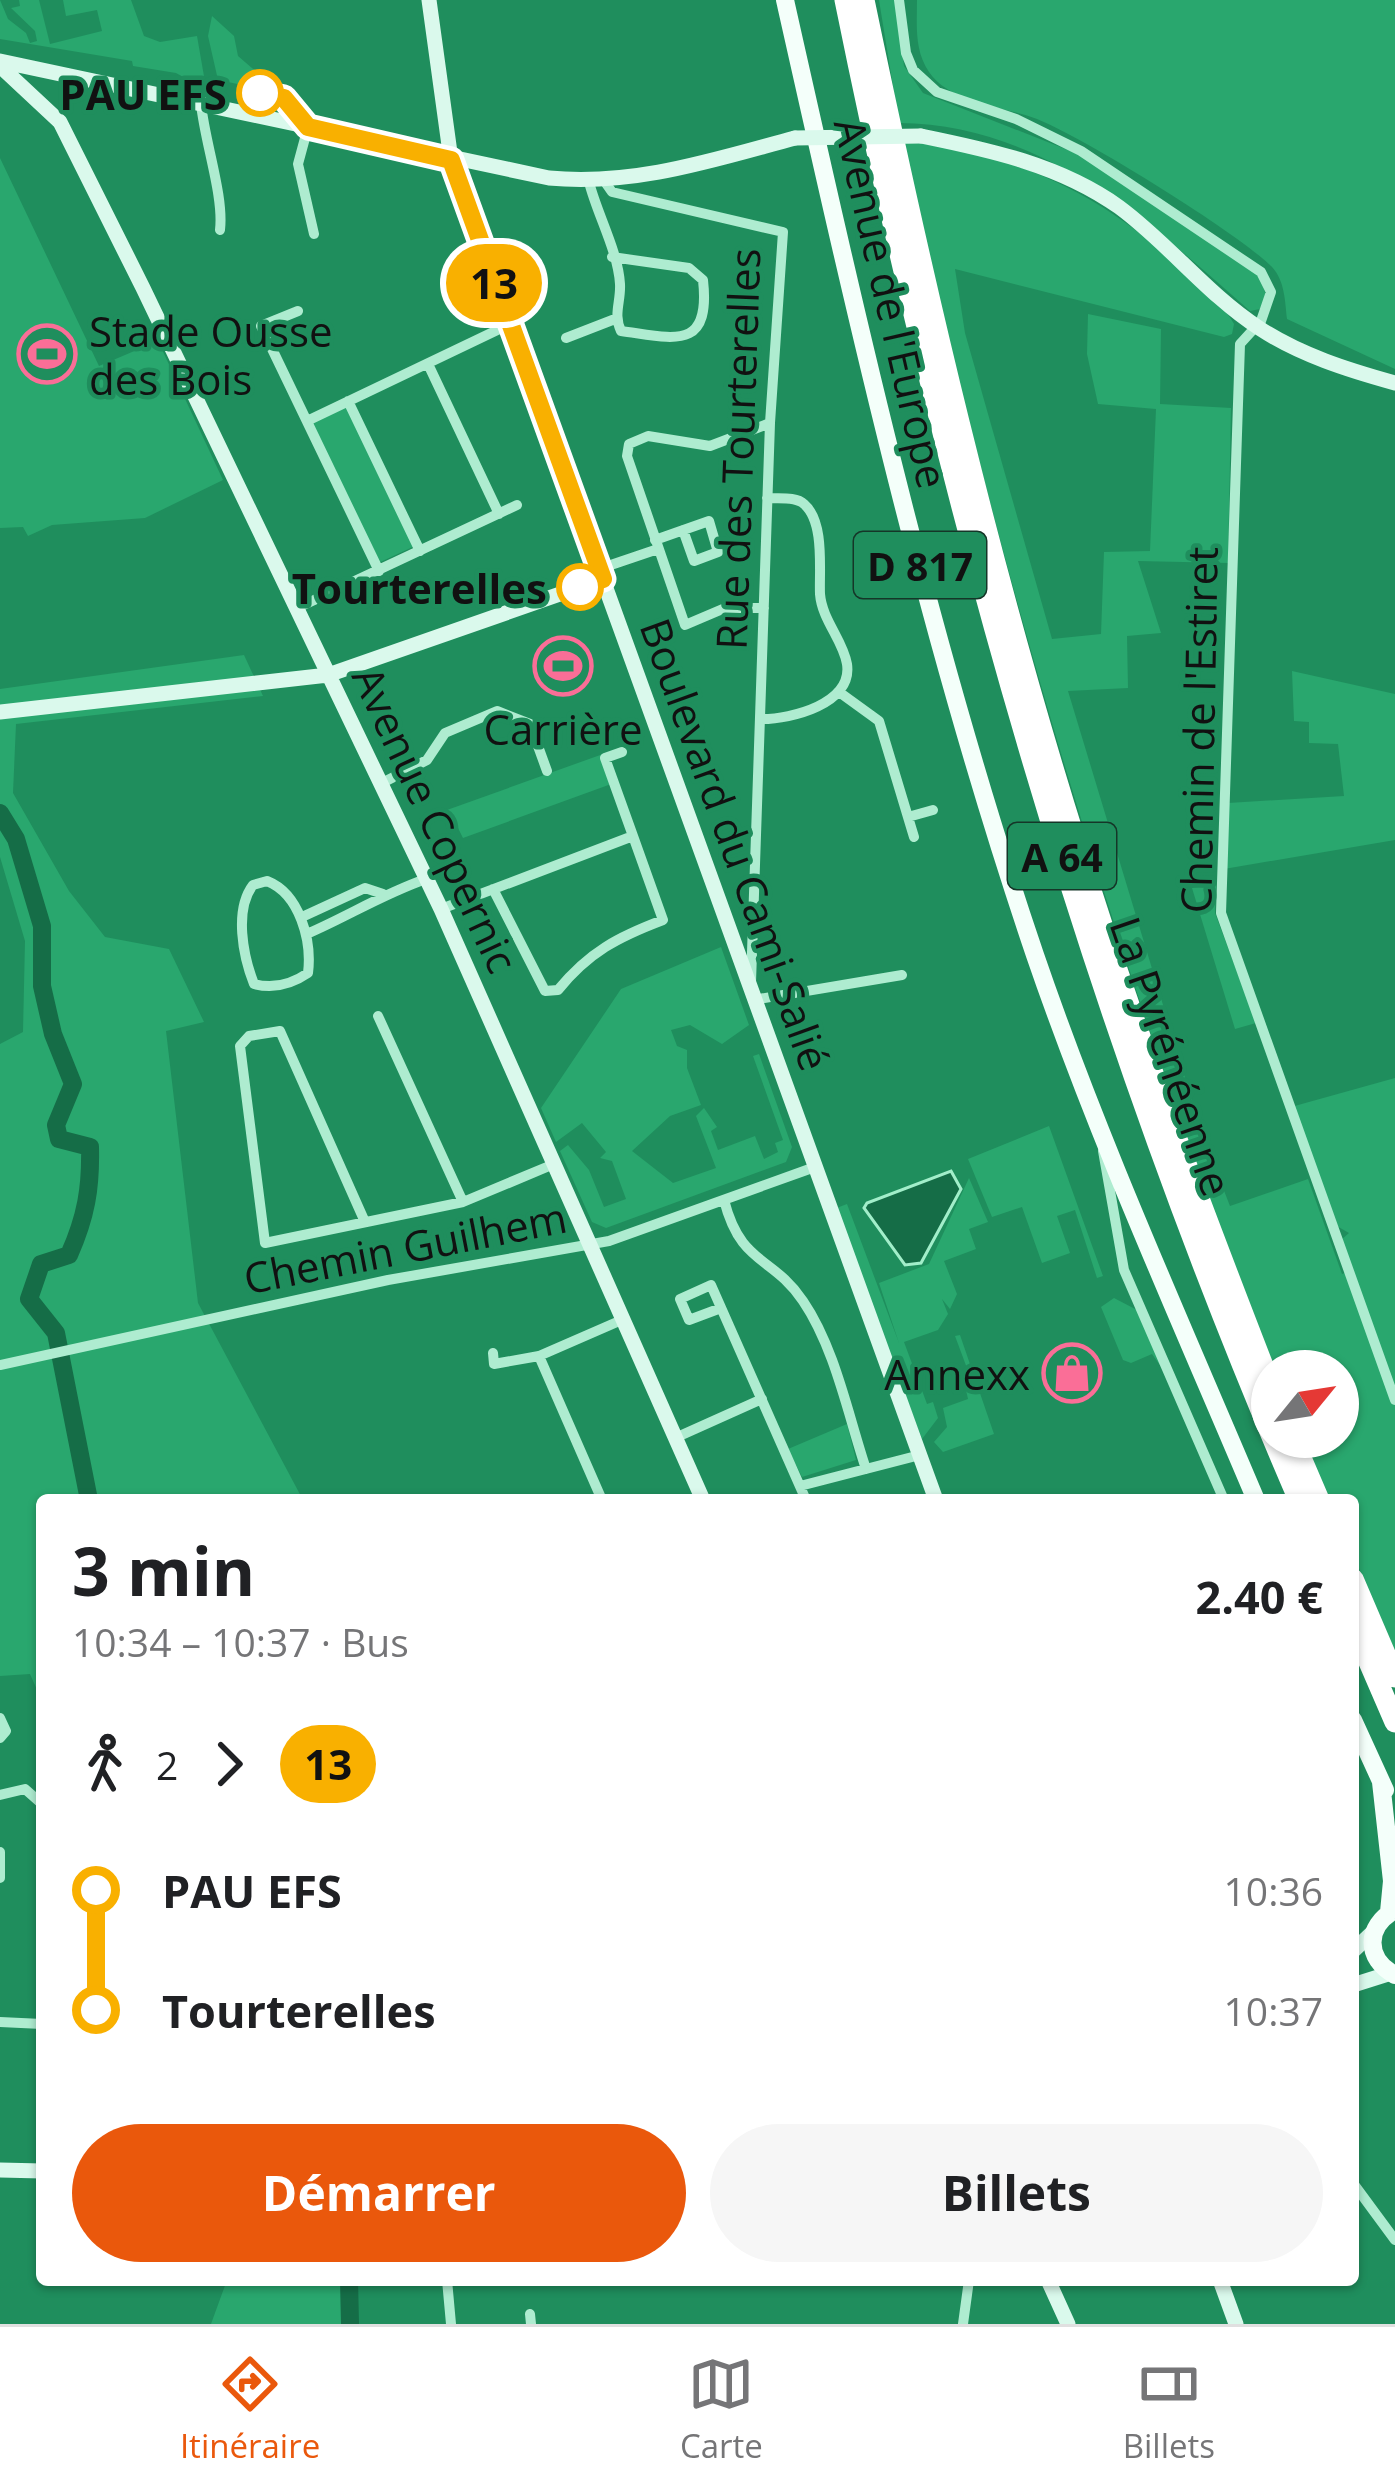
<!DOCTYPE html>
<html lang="fr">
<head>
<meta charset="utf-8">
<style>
	body { margin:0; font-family:"Open Sans",sans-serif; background:#f6f6f6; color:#202124; height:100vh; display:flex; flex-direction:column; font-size:45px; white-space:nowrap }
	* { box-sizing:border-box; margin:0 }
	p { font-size:39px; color:#757577 }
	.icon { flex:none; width:66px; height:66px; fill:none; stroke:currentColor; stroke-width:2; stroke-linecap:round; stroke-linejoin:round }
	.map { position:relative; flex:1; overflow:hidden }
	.sheet { position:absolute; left:36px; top:1494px; width:1323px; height:792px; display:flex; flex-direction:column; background:#fff; border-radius:12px; box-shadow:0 3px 9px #0004 }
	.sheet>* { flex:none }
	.badge { padding:0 24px; border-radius:39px; font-size:42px; line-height:78px }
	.needle { width:78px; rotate:60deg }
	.tools { position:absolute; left:1251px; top:1350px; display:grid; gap:24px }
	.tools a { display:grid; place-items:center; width:108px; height:108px; border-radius:50%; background:#fff; box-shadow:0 3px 9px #0004; font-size:60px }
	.map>.badge { position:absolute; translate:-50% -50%; box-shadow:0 0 0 6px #fff }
	.legs { display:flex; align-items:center; gap:18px; height:132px; padding:0 36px; font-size:39px }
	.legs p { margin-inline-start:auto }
	.headline { display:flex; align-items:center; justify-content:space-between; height:204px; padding:0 36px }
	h1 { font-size:66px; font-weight:700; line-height:90px }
	.action { display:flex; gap:24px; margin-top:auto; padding:24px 36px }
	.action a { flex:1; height:138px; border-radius:72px; background:#ea580c; color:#fff; font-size:48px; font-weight:700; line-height:138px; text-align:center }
	.action a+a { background:#f6f6f6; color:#202124 }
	ul { padding:0 36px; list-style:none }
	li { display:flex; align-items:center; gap:42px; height:120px; font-size:45px }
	li i { display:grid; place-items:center; width:18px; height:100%; margin:0 15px; background:currentColor }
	li i::after { content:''; width:30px; height:30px; margin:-15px; border:9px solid; border-radius:50%; background:#fff }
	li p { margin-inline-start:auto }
	li:first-child i { background:linear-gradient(#0000 50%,currentColor 0) }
	li:last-child i { background:linear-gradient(currentColor 50%,#0000 0) }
	.menu { display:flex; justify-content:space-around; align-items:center; height:168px; border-top:3px solid #e0e0e0; background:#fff; font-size:33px; color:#757577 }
	.menu a { display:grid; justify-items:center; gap:6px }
	.menu .selected { color:#ea580c }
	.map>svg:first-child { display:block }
	.green { fill:#29a76e }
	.water { fill:#156d47; stroke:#a2eeca; stroke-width:3 }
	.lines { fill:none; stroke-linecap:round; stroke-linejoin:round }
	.river { stroke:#156d47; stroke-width:18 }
	.street { stroke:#aeecd0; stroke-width:10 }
	.secondary { stroke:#daf9ec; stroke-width:15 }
	.primary { stroke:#f4fffa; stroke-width:18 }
	.highway { stroke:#fff; stroke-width:21 }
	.secondary-bridge { stroke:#daf9ec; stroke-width:15 }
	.line-1-casing { stroke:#fff; stroke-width:27 }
	.line-1 { stroke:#f9b000; stroke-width:18 }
	.stop-1-dot { fill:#fff; stroke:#f9b000; stroke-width:6 }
	.labels { text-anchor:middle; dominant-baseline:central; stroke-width:9; stroke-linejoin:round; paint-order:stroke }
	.shield { fill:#1f8e5d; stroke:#153628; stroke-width:3 }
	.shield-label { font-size:39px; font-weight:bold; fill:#111 }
	.stop-label { font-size:42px; font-weight:bold; fill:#111; stroke:#1f8e5d; text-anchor:end }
	.street-label { font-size:42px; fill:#111; stroke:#1f8e5d }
	.poi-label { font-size:42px; fill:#111; stroke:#1f8e5d; text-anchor:start }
</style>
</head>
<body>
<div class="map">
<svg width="1395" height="2324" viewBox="0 0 1395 2324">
	<rect width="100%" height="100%" fill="#1f8e5d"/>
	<path class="green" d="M0,0L8,19L26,33L30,43L37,41L35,31L11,8L20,6L19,0H39L50,44L102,31L97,10L66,16L63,0H131L144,36L160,42L197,36L205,82L198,85L176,73L133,66L132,61L0,39Z
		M879,0H895L904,66L923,93L1078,154L1259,275L1266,295L1260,309L1250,311C1150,222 1041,124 899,123Z
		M917,0H1395V369L1287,319C1285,302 1285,281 1272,267C1240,234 1081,136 1037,119C1003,106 951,104 929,72C914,50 917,25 917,0Z
		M212,16L234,36L238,56L281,93L218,80L208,36Z
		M902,141C1013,152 1103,194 1183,270C1199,287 1223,303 1234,324L1232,334L1224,337L955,269L965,333L1052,639L1101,634L1104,552L1150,551L1156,409L1098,404L1087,354L1088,314L1161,329L1160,404L1231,408L1228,563L1138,561L1161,633L1127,636L1128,688L1068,691L1203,1137L1230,1206L1308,1179L1342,1274L1351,1271L1341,1240L1349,1233L1335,1225L1291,1107L1395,1078V1651L1353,1555V1500H1329L1301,1437H1338V1371H1275C1117,972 995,560 902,141Z
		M0,158L99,366L158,341L223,480L145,518L52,525L28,536L23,527L0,528Z
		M350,405L417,545L376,564L308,424Z
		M244,655L263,696L16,724L13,793L69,891L105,937L169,949L204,1022L166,1031L198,1303L303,1500H42V1701L30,1674L0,1676V1044L23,1032L25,941L0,857V689Z
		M1292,671L1395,694V840L1224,869L1228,803L1344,796L1338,744L1309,743V722L1294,721Z
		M603,754L614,783L463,838L458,828H453L447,810Z
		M1216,884L1215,913L1256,1023L1235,1029L1192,888Z
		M721,947L749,1025L722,1044L690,1025L671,1030L677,1046L687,1050V1068L701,1105L670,1116L632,1151L673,1183L716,1168L696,1116L704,1108L717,1127L711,1131L718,1150L755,1136L764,1159L778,1152L775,1143L783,1140L753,1056L759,1054L792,1147L786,1162L606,1228L592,1222L560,1151L568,1145L589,1170L604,1207L626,1199L612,1161L600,1158L606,1152L582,1123L556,1142L541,1108L621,989Z
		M1049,1126L1103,1276L1097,1278L1075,1210L1057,1216L1070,1253L1042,1263L1022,1207L992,1217L968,1159Z
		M969,1178L988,1222L969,1229L976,1249L944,1261L957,1294L950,1309L942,1299L948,1314L938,1330L904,1342L927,1404L933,1402L938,1418L922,1439L834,1209L847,1204L899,1343L879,1283L929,1264Z
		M1114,1298L1137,1310L1162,1368L1152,1354L1131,1363L1123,1360L1101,1307Z
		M960,1335L994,1434L943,1452L934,1442L947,1427L943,1408L968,1399L966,1390L974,1387L955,1336Z
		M847,1424L856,1460L802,1477L788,1449Z
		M227,2280H354L355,2324H211Z"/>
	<path class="water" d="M951,1171L961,1189L921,1263L905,1265L864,1208L867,1203Z"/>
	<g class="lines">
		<path class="river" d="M0,813L16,839L42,926V986L53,1034L73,1084L56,1125L59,1139L90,1147C91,1188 86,1217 69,1255L41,1264L29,1299L56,1333L89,1500
			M349,2280L350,2324"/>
		<path class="street" d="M899,0L906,53L913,70L937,92L1016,119L1081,151L1261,272L1271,292L1261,321L1240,344L1221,913L1395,1400
			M201,104C205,143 224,196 220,230
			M308,127L298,164L314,234
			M589,182C597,214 618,251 620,284C621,302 613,314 621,331C673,338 711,352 703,280L689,268L612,257
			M605,182L612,192L783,232L770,423L751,982
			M298,311L261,326L379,571
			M566,338L615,319
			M428,364L499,514
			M348,401L420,551
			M307,421L510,324
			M655,540L709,521L718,552L694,561L683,530
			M599,569L658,549
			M764,608H725L685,625L627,456L629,444L648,436L710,446L770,423
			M295,609L517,505
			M839,692L879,721L914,837
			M762,719C791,719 853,704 847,664C843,640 822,620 820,594C819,570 825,522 804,504C796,496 778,499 767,498
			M380,784L427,760L445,733L497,711L530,724L547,771
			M908,817L933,810
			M267,881C300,894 312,941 308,973C292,984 273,989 254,984C243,956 234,910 253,885Z
			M493,889L545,991L558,990C589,952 618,937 663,920L633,836
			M441,909L633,836L605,758L622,752
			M302,917L365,888L383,894
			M309,933C350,915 385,893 426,879
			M753,1000L902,975
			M378,1016L463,1202
			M1103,1151L1124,1270L1224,1500
			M724,1200C741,1266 772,1255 803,1301C835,1348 848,1415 866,1469
			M365,1222L280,1031L249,1036L240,1046L265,1243L463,1202L554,1164
			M721,1308L689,1320L680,1299L711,1285L806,1500
			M493,1353L494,1364L539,1356L624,1319
			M539,1356L602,1500
			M0,1365L388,1280L609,1241L815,1167
			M675,1438L762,1399
			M800,1486L920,1455
			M0,1718L6,1731L0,1738
			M0,1795L25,1789L42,1804
			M0,1852V1878
			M0,2022L42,2024
			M1353,2183L1395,2240
			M447,2280L451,2324
			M530,2314L531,2324
			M963,2324L969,2280"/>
		<path class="secondary" d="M429,0L451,160L936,1500
			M0,61L549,178C635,186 713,160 795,138
			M0,66L60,122L143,288L441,909L703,1500
			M921,136C990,150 1060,165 1119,207C1168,243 1208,295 1259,328C1300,355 1348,370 1395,383
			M0,712L328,675L603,579
			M1353,1951L1372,1933
			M1353,1985L1391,1973
			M0,2170L42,2171
			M1048,2280L1068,2324
			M1220,2280L1236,2324"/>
		<path class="primary" d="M785,0C857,321 929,643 1035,955C1098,1139 1180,1320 1256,1500
			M1353,1720L1385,1790
			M1381,1782L1392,1881L1389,1912
			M1395,1910C1365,1926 1365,1959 1395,1975"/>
		<path class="highway" d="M845,0C949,512 1091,1020 1299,1500
			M864,0C923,284 989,566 1076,843C1133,1028 1202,1209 1272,1389
			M1292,1437L1319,1500
			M1353,1579L1395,1677
			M1353,1625L1395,1722"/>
		<path class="secondary-bridge" d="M795,138L921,136"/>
	</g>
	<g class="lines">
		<defs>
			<path id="line-1" d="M260,93L284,98L308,127L451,160L603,579L580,587"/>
		</defs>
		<use href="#line-1" class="line-1-casing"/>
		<use href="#line-1" class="line-1"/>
	</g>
	<defs>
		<symbol id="stadium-ring" viewBox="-11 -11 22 22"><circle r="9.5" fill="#1f8e5d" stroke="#fa6e97" stroke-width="1.5"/><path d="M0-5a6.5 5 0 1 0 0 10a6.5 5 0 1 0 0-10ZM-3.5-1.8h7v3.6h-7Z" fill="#fa6e97"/></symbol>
		<symbol id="shop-ring" viewBox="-11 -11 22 22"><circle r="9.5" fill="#1f8e5d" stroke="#fa6e97" stroke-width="1.5"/><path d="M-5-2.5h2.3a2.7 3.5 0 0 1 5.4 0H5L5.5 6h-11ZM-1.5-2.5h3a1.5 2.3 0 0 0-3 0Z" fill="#fa6e97"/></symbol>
	</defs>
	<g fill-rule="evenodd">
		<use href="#stadium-ring" x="14" y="321" width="66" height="66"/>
		<use href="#stadium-ring" x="530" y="633" width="66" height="66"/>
		<use href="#shop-ring" x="1039" y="1340" width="66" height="66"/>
	</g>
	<g class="stop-1-dot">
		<circle cx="260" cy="93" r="21"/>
		<circle cx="580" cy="587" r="21"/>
	</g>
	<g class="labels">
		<g class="shield">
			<rect x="854" y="532" width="132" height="66" rx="9"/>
			<rect x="1008" y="823" width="108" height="66" rx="9"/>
		</g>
		<g class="shield-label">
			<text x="920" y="565">D 817</text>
			<text x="1062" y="856">A 64</text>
		</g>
		<g class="stop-label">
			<text x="227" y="93">PAU EFS</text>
			<text x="547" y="587">Tourterelles</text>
		</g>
		<g class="street-label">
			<text transform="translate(892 303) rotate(77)">Avenue de l'Europe</text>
			<text transform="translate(737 449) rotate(-88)">Rue des Tourterelles</text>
			<text transform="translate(1198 730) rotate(-89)">Chemin de l'Estiret</text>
			<text transform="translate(436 819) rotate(65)">Avenue Copernic</text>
			<text transform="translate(736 844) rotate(70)">Boulevard du Cami-Salié</text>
			<text transform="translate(1172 1056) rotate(71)">La Pyrénéenne</text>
			<text transform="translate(405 1247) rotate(-11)">Chemin Guilhem</text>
		</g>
		<g class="poi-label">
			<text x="89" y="330">Stade Ousse<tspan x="89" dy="48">des Bois</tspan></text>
			<text x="563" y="728" text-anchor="middle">Carrière</text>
			<text x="1030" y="1373" text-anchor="end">Annexx</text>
		</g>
	</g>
</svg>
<div class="tools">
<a><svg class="needle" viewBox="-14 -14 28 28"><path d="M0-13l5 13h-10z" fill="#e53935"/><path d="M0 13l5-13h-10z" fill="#757577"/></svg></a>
</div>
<b class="badge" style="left:494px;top:283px;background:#f9b000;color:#111">13</b>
<section class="sheet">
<div class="headline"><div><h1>3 min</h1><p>10:34 – 10:37 · Bus</p></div><b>2.40 €</b></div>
<div class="legs"><svg class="icon" aria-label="walk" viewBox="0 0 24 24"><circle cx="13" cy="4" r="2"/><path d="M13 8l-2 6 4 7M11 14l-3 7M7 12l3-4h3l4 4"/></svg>2<svg class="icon" aria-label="forward" viewBox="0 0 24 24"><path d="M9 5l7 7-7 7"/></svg><b class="badge" style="background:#f9b000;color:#111">13</b></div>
<ul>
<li><i style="color:#f9b000"></i><b>PAU EFS</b><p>10:36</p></li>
<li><i style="color:#f9b000"></i><b>Tourterelles</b><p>10:37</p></li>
</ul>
<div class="action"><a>Démarrer</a><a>Billets</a></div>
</section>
</div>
<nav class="menu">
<a class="selected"><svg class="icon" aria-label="directions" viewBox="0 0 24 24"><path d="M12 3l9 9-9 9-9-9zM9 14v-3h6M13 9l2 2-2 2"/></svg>Itinéraire</a>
<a><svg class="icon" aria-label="map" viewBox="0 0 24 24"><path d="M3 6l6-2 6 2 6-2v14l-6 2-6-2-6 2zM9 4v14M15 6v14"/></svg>Carte</a>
<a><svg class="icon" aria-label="tickets" viewBox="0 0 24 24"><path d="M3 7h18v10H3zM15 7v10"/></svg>Billets</a>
</nav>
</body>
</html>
